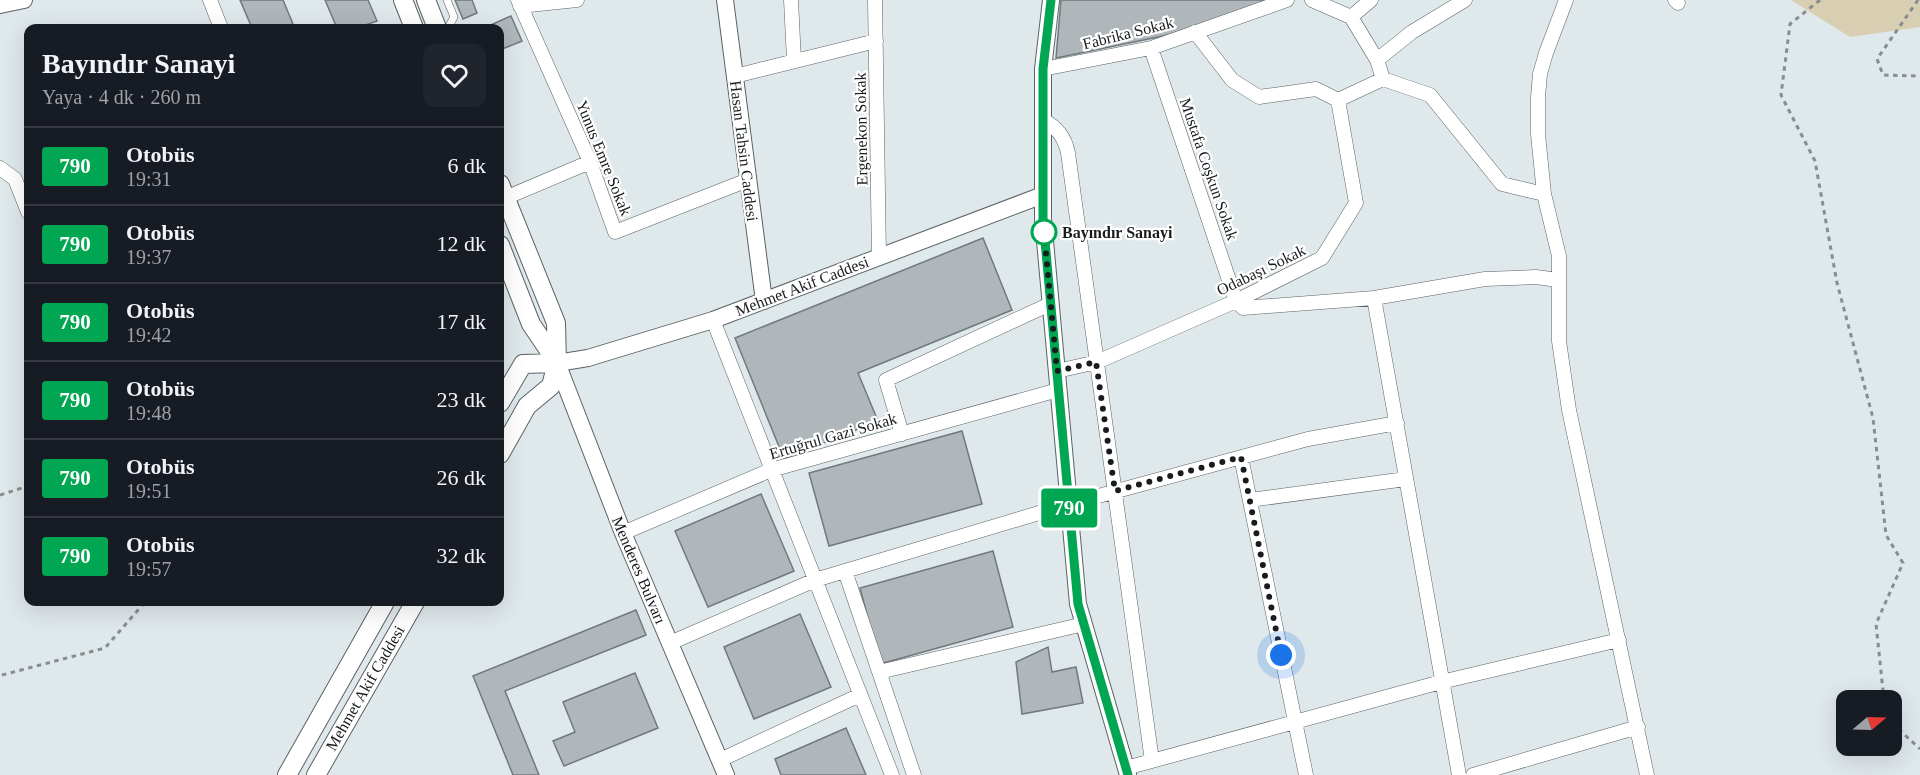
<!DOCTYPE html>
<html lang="tr">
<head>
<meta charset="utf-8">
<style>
	body { margin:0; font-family:Georgia,serif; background:#20242c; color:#f1f3f6; height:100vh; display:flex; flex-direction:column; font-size:22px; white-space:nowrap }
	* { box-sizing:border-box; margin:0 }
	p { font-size:20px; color:#9ea1a6 }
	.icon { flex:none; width:33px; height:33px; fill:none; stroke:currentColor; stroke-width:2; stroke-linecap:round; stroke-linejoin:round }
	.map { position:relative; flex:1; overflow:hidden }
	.drawer { position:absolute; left:24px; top:24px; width:480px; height:582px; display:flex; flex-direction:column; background:#171b24; border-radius:12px; box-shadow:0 6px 24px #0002 }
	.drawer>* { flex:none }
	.badge { padding:0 12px; border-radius:4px; font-size:21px; line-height:39px }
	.needle { width:39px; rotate:71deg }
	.fabs { position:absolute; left:1836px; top:690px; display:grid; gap:12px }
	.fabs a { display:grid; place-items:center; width:66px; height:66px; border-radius:12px; background:#171b24; box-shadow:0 6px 24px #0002; font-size:30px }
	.you { position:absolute; width:30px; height:30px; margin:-15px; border:4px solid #fff; border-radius:50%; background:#1a73e8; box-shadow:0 0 0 9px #1a73e833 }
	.map>.badge { position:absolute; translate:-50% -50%; box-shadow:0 0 0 3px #fff }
	.round { display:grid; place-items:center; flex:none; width:63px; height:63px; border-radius:12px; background:#20242c }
	.overview { display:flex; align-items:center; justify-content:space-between; height:102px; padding:0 18px }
	h1 { font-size:28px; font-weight:800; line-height:45px }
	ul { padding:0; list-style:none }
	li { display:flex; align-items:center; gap:18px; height:78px; padding:0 18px; border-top:2px solid #363941 }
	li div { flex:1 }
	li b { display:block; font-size:22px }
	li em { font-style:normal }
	li .badge { min-width:66px; font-weight:700; text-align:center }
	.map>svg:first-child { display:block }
	.green { fill:#d8ceb1 }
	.building { fill:#afb7bb; stroke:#71797c; stroke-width:1.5 }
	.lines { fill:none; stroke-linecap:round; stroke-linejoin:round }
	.service-casing { stroke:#5b6265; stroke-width:8 }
	.minor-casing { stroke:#5b6265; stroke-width:15 }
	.tertiary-casing { stroke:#5b6265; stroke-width:18 }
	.secondary-casing { stroke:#5b6265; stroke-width:20 }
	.path { stroke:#888e90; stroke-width:3; stroke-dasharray:4.5 4.5; stroke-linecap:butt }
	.service { stroke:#fff; stroke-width:7 }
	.minor { stroke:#fff; stroke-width:14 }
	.tertiary { stroke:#fff; stroke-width:16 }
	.secondary { stroke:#fff; stroke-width:18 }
	.line-casing { stroke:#fff; stroke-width:14 }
	.line { stroke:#00a651; stroke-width:9 }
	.walk { stroke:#191c1e; stroke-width:6; stroke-dasharray:0 10.8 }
	.stop-dot { fill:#fff; stroke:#00a651; stroke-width:3 }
	.labels { text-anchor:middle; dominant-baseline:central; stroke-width:4.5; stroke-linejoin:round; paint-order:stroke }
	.street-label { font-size:16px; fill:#191c1e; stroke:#fff }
	.stop-label { font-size:16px; font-weight:bold; fill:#191c1e; stroke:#fff; text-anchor:start }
</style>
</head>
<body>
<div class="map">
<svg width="1920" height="775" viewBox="0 0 1920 775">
	<rect width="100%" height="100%" fill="#dfe8eb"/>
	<path class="green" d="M1791,0H1920V27L1850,37Z"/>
	<path class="building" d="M240,0H283L293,24L282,28H252Z
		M325,0H368L377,21L357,28H337Z
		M455,0H472L477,13L463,19Z
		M1061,0H1273L1173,34L1056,58Z
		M511,16L522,41L500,50V28H484Z
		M983,238L1012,310L858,373L878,421L784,459L735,338Z
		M962,431L982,504L829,546L809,473Z
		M761,494L794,571L708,607L675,531Z
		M993,551L1013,627L880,664L860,588Z
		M636,610L646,635L505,691L539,775H513L473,676Z
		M800,614L831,687L754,719L724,647Z
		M1048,647L1052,672L1076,667L1083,703L1022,714L1016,662Z
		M635,673L658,728L564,766L553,741L575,732L563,702Z
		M846,728L866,775H781L775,759Z"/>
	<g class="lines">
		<defs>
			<path id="service" d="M447,0L454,17L448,28"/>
			<path id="minor" d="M210,0L221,28
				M518,0L590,162L615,232L748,180
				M791,0L794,61
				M875,0L879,257
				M1312,0L1351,17L1377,60L1383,79L1430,95L1502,184L1544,194
				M1566,0L1546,53L1540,74L1538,97V134L1544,194L1559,256V341L1569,410L1647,775
				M1675,0L1678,3
				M520,6L577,0
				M1351,17L1371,0
				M1195,32L1232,80L1259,97L1316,89L1338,100L1383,79
				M1151,48L1236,301L1243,308L1374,298L1485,279L1536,277L1558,280
				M1377,60L1412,32L1465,0
				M1043,69L1151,48L1287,0
				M735,76L876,41
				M1043,120C1057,127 1065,137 1068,153L1152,761
				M0,168L15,179L28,212
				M505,198L590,162
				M1374,298L1459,775
				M713,320L892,775
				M1057,371L1097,362L1236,301L1322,258L1356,203L1338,100
				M902,434L886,380L1050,304
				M1241,457L1306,775
				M1250,500L1406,479
				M623,533L771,470L1058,390
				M845,571L914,775
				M670,643L815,580L1069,504L1308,439L1397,423
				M879,672L1084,624
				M720,760L860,695
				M1126,768L1441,682L1619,640
				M1473,775L1638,727"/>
			<path id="tertiary" d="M725,0L764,301
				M1051,0L1043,69V219L1078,604L1128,775
				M0,5L24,0
				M726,775L623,533L557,363L588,358L713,320L1043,195"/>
			<path id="secondary" d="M403,0L414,28
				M426,0L437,28
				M500,184L556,323L557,363L551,386L527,406L500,454
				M500,245L531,324L556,361
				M500,403L523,364L557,363
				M287,775L385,602
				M316,775L415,602"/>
		</defs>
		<use href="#service" class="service-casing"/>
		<use href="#minor" class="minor-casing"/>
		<use href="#tertiary" class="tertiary-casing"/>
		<use href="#secondary" class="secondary-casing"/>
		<path class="path" d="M1820,0L1790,24L1781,95L1815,161L1837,283L1873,418L1886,535L1903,563L1876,624L1884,700
			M1918,0L1877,59L1883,75L1920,76
			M0,495L28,486
			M2,675L105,648L145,602
			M1892,723L1920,749"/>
		<use href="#service" class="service"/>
		<use href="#minor" class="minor"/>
		<use href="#tertiary" class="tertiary"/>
		<use href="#secondary" class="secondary"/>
	</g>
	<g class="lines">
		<defs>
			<path id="line" d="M1051,0L1043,69V219L1078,604L1128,775"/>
		</defs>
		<use href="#line" class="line-casing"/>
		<use href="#line" class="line"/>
		<path class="walk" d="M1044,232L1057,371L1096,362L1115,491L1241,457L1281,655"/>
	</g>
	<circle class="stop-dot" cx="1044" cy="232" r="12"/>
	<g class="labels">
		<g class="street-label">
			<text transform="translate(1128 33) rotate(-14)">Fabrika Sokak</text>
			<text transform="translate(861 129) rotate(-91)">Ergenekon Sokak</text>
			<text transform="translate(744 151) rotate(83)">Hasan Tahsin Caddesi</text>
			<text transform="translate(604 158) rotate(68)">Yunus Emre Sokak</text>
			<text transform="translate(1209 169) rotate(71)">Mustafa Coşkun Sokak</text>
			<text transform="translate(1261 270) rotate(-26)">Odabaşı Sokak</text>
			<text transform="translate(802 286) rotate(-21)">Mehmet Akif Caddesi</text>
			<text transform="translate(833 436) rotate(-16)">Ertuğrul Gazi Sokak</text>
			<text transform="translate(639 570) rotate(67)">Menderes Bulvarı</text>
			<text transform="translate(365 688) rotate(-60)">Mehmet Akif Caddesi</text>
		</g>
		<g class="stop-label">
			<text x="1062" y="232">Bayındır Sanayi</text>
		</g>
	</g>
</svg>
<div class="fabs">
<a><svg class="needle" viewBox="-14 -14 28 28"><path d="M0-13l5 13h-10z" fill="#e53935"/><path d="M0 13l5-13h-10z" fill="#9ea1a6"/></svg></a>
</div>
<div class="you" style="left:1281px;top:655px"></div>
<b class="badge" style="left:1069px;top:508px;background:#00a651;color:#fff">790</b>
<section class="drawer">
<div class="overview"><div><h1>Bayındır Sanayi</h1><p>Yaya · 4 dk · 260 m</p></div><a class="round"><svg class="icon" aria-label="heart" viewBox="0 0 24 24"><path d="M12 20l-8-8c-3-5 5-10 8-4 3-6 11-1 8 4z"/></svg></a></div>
<ul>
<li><span class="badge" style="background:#00a651;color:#fff">790</span><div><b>Otobüs</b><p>19:31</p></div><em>6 dk</em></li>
<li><span class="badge" style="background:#00a651;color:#fff">790</span><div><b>Otobüs</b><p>19:37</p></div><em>12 dk</em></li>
<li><span class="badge" style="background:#00a651;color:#fff">790</span><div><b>Otobüs</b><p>19:42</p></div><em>17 dk</em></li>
<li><span class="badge" style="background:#00a651;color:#fff">790</span><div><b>Otobüs</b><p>19:48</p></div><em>23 dk</em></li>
<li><span class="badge" style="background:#00a651;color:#fff">790</span><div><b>Otobüs</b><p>19:51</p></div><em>26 dk</em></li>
<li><span class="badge" style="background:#00a651;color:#fff">790</span><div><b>Otobüs</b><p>19:57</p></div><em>32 dk</em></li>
</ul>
</section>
</div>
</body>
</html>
